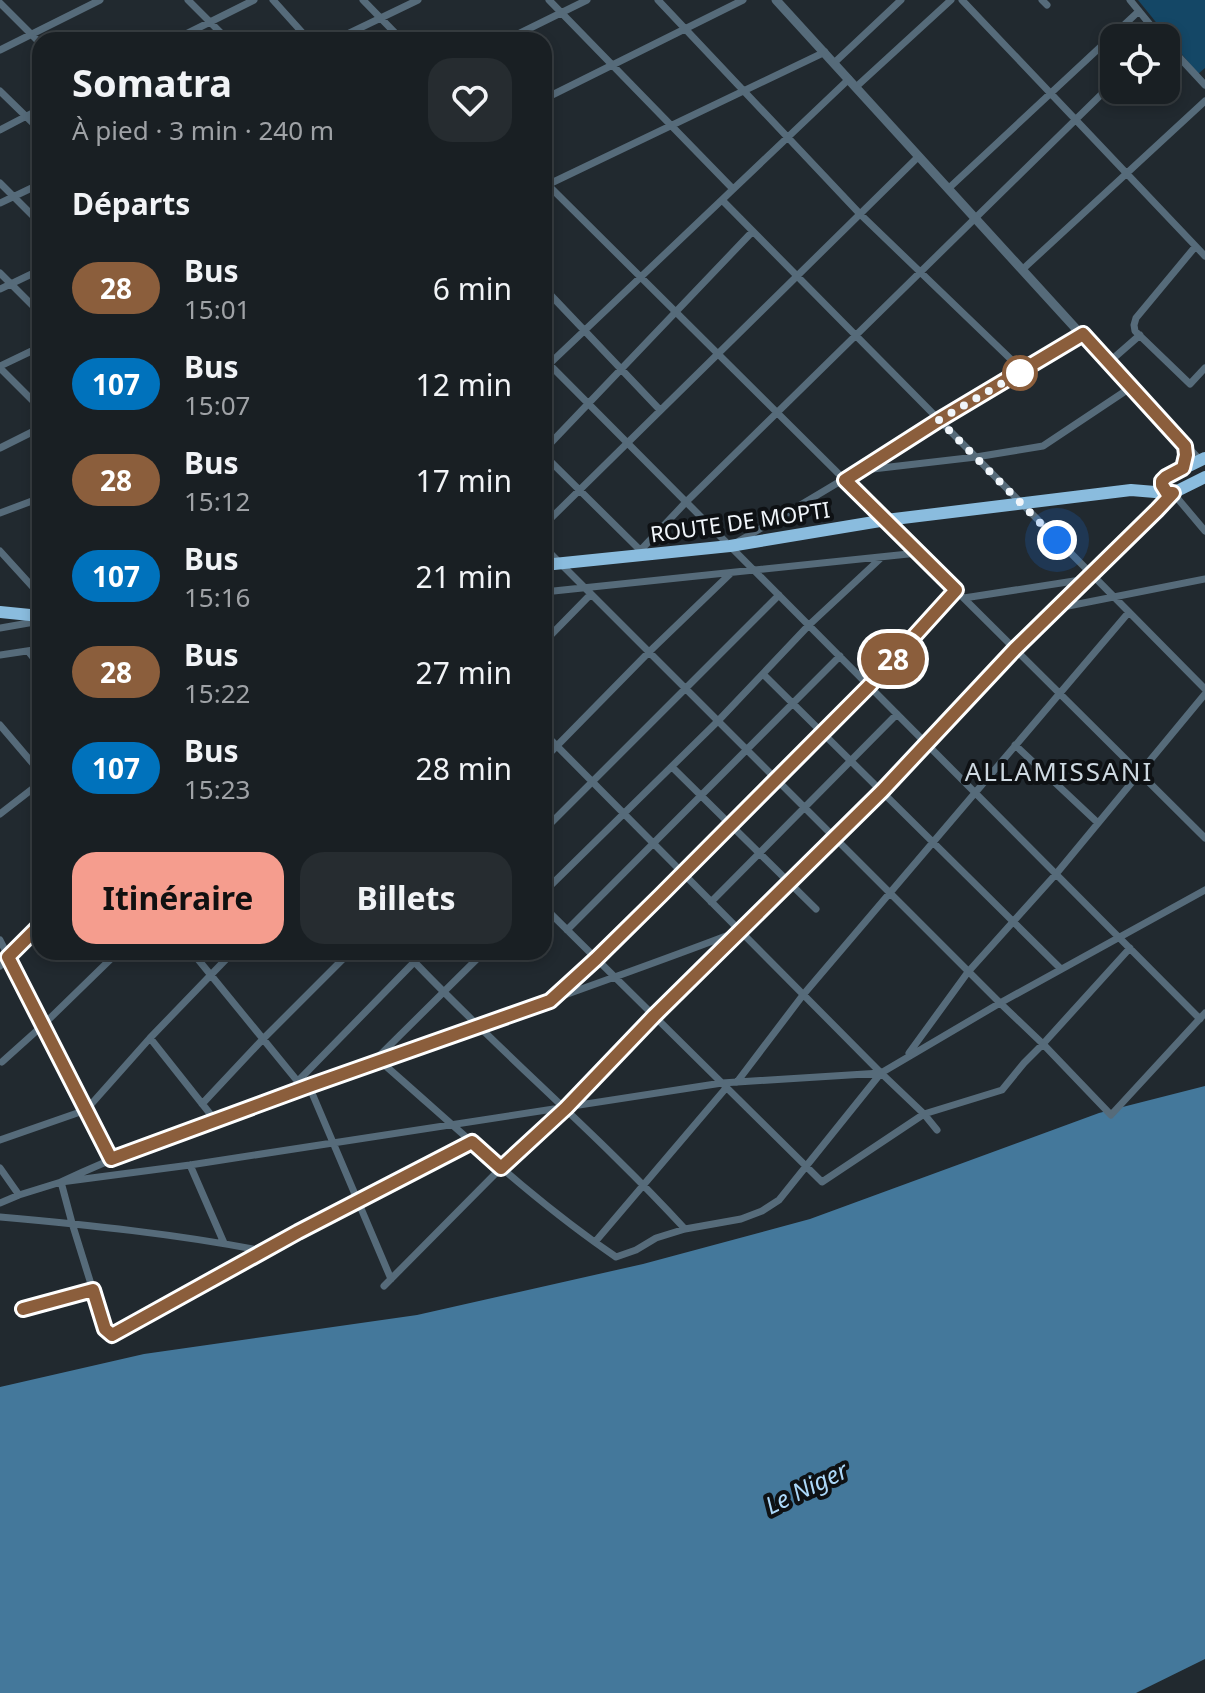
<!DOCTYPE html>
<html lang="fr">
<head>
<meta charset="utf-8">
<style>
	body { margin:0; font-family:"Noto Sans",sans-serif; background:#262c30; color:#f1f3f6; height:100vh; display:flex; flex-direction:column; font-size:30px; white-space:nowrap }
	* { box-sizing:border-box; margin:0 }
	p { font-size:26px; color:#9fa2a6 }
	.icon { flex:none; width:44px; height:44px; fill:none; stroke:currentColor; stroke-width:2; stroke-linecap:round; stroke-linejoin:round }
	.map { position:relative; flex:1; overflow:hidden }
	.side { position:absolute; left:32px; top:32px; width:520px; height:928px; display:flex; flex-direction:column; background:#191f23; border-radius:24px; box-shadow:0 4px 12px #0003,0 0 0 2px #373d41 }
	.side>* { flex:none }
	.badge { padding:0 16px; border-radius:26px; font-size:28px; line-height:52px }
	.buttons { position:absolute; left:1100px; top:24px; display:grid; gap:16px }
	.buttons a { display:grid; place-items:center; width:80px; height:80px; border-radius:16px; background:#191f23; box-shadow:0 4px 12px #0003,0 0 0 2px #373d41; font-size:40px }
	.you { position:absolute; width:40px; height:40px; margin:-20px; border:6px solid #fff; border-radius:50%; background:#1a73e8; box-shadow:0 0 0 12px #1a73e833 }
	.map>.badge { position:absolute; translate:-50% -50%; box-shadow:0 0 0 4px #fff }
	h2 { padding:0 40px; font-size:30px; line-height:72px }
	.round { display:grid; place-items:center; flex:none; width:84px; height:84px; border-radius:24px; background:#262c30 }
	.overview { display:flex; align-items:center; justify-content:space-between; height:136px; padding:0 40px }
	h1 { font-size:38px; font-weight:700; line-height:60px }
	.primary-button { display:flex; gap:16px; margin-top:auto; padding:16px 40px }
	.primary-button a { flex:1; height:92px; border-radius:24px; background:#f59d8e; color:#111; font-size:32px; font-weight:700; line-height:92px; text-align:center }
	.primary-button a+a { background:#262c30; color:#f1f3f6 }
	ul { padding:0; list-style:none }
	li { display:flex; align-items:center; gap:24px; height:96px; padding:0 40px }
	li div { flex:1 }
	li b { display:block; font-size:30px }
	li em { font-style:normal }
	li .badge { min-width:88px; font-weight:700; text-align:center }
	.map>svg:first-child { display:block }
	.green { fill:#144766 }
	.water { fill:#44789b }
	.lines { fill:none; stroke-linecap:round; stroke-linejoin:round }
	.minor { stroke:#566b7a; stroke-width:7 }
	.tertiary { stroke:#566b7a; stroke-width:9 }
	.trunk { stroke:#8abcde; stroke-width:12 }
	.line-casing { stroke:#fff; stroke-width:18 }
	.line { stroke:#8b5e3c; stroke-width:12 }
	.walk { stroke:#f0f5fa; stroke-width:8; stroke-dasharray:0 14.4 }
	.stop-dot { fill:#fff; stroke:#8b5e3c; stroke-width:4 }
	.labels { text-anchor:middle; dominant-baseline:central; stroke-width:8; stroke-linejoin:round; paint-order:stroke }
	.street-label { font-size:22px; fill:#f0f5fa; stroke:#0e1114 }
	.water-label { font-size:24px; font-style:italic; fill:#acd8f9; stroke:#0e1114 }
	.quarter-label { font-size:26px; letter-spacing:2px; fill:#ced9e1; stroke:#0e1114 }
</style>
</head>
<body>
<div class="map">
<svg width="1205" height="1693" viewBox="0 0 1205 1693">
	<rect width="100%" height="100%" fill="#21292f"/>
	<path class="green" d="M1138,0H1205V68L1198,74Z"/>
	<path class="water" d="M1205,1086V1659L1136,1693H0V1387L144,1354L417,1315L643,1264L810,1219L1099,1113Z"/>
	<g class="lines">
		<path class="minor" d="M188,0L228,40
			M273,0L309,40
			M363,0L402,40
			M549,0L733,189
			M658,0L860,214L1023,371
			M962,0L1205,256
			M1042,0L1047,5
			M1130,0L1161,38
			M0,3L40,43
			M174,40L254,0
			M335,40L418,0
			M506,40L587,0
			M1166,43L1205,85
			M0,50L100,0
			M834,63L901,0
			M856,87L951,0
			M0,91L40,130
			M544,99L743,0
			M0,130L40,109
			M544,181L1205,838
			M0,183L40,223
			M545,186L825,52
			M949,188L1139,11
			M722,200L1205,689
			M0,203L40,184
			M1195,247L1136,318L1134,325L1135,331L1190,384L1205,368
			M1023,269L1205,101
			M0,273L40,313
			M544,288L660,410
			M0,289L40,270
			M544,359L1200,1019
			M1108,363L1140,335
			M0,366L40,347
			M0,368L40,408
			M544,369L849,79
			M0,448L40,428
			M544,450L752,232
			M544,455L640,550
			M864,470L976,457L1043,446L1130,388
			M0,513L40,498
			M544,525L919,156
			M739,541C855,474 968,403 1083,334
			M544,547L1000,1003L1043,1044L1111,1115L1205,1013
			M0,551L40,595
			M636,555L686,502L1114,82
			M544,592L918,553
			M964,598L1087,579
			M1058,608L1205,579
			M0,628L40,621
			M544,642L591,594
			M28,651L40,666
			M0,655L40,649
			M763,674L1061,969
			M0,725L40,772
			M544,733L881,1073L924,1114L937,1130
			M1015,745L1098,823
			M544,759L649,652L730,574
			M672,767L816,909
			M0,814L40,783
			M544,830L779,595
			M544,892L718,721L809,625L882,557
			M711,902L897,714
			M544,907L822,1182L924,1114L1002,1090L1024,1063L1043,1044L1130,948
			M567,930L840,656
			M0,940L111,1159
			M192,952L299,1083
			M405,952C495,1048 596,1132 685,1229
			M0,966L40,925
			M553,998L596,959L683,873L869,686L956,590
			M150,1038L215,1120
			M909,1053L968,972L1056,874L1205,694
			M375,1060L484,952
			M380,1061C457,1128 531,1199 616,1257L636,1250L656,1238L685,1229L741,1219L762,1211L779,1200L881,1073
			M2,1062L42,1026L118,952
			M298,1081L424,952
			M737,1082L803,995L1129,612
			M309,1086L391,1279
			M202,1104L263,1039L350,952
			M0,1140L86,1110L150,1038L233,952
			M190,1165L224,1243
			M0,1168L19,1195
			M0,1203L19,1195L61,1182L190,1165L722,1083L881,1073L1000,1003L1205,890
			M0,1217C88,1225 177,1234 264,1251L298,1232L472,1142
			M595,1242L726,1088
			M264,1251L112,1335L105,1329L72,1223L61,1182C133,1148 208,1123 282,1096C432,1041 584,990 734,933
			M384,1286L501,1168L566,1108L654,1016L882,791L1015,649L1173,493L1205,531
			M23,1309L93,1290"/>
		<path class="tertiary" d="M776,0L1130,388L1199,460"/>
		<path class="trunk" d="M1205,458L1166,477C1160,483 1161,488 1167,493H1173L1205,477
			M544,565L730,546L886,520L1131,490L1167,493
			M0,612L40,616"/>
	</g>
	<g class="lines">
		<defs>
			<path id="line" d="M23,1309L93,1290L105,1329L112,1335L298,1232L472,1142L501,1168L566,1108L654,1016L882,791L1015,649L1157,510L1173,493H1167L1162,485V481L1166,477L1183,468L1186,455L1185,446L1083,334L939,420L845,480L956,590L869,686L661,895L596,959L550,1001L309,1086L111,1159L8,957L40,925"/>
		</defs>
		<use href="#line" class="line-casing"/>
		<use href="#line" class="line"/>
		<path class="walk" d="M1020,373L1023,371L939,420L1057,540"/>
	</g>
	<circle class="stop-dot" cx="1020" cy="373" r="16"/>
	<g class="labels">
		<g class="street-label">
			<text transform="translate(740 521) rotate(-8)">ROUTE DE MOPTI</text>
		</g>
		<g class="water-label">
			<text transform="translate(806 1487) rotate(-26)">Le Niger</text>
		</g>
		<g class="quarter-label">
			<text x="1059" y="771">ALLAMISSANI</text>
		</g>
	</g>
</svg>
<div class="buttons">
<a><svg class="icon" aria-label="locate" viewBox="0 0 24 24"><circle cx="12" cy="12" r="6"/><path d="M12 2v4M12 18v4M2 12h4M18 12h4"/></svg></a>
</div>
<div class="you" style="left:1057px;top:540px"></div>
<b class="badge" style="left:893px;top:659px;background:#8b5e3c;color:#fff">28</b>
<section class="side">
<div class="overview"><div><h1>Somatra</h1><p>À pied · 3 min · 240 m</p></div><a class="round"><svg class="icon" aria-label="heart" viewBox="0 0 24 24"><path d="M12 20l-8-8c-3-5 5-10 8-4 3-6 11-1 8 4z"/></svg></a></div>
<h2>Départs</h2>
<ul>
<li><span class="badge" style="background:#8b5e3c;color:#fff">28</span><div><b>Bus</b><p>15:01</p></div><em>6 min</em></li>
<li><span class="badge" style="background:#0072bc;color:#fff">107</span><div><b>Bus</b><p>15:07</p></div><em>12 min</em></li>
<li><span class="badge" style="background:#8b5e3c;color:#fff">28</span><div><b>Bus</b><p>15:12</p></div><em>17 min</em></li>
<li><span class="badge" style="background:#0072bc;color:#fff">107</span><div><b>Bus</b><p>15:16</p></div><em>21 min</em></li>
<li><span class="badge" style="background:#8b5e3c;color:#fff">28</span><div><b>Bus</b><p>15:22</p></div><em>27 min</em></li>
<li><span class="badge" style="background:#0072bc;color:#fff">107</span><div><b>Bus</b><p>15:23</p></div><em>28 min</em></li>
</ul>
<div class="primary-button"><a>Itinéraire</a><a>Billets</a></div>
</section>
</div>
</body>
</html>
